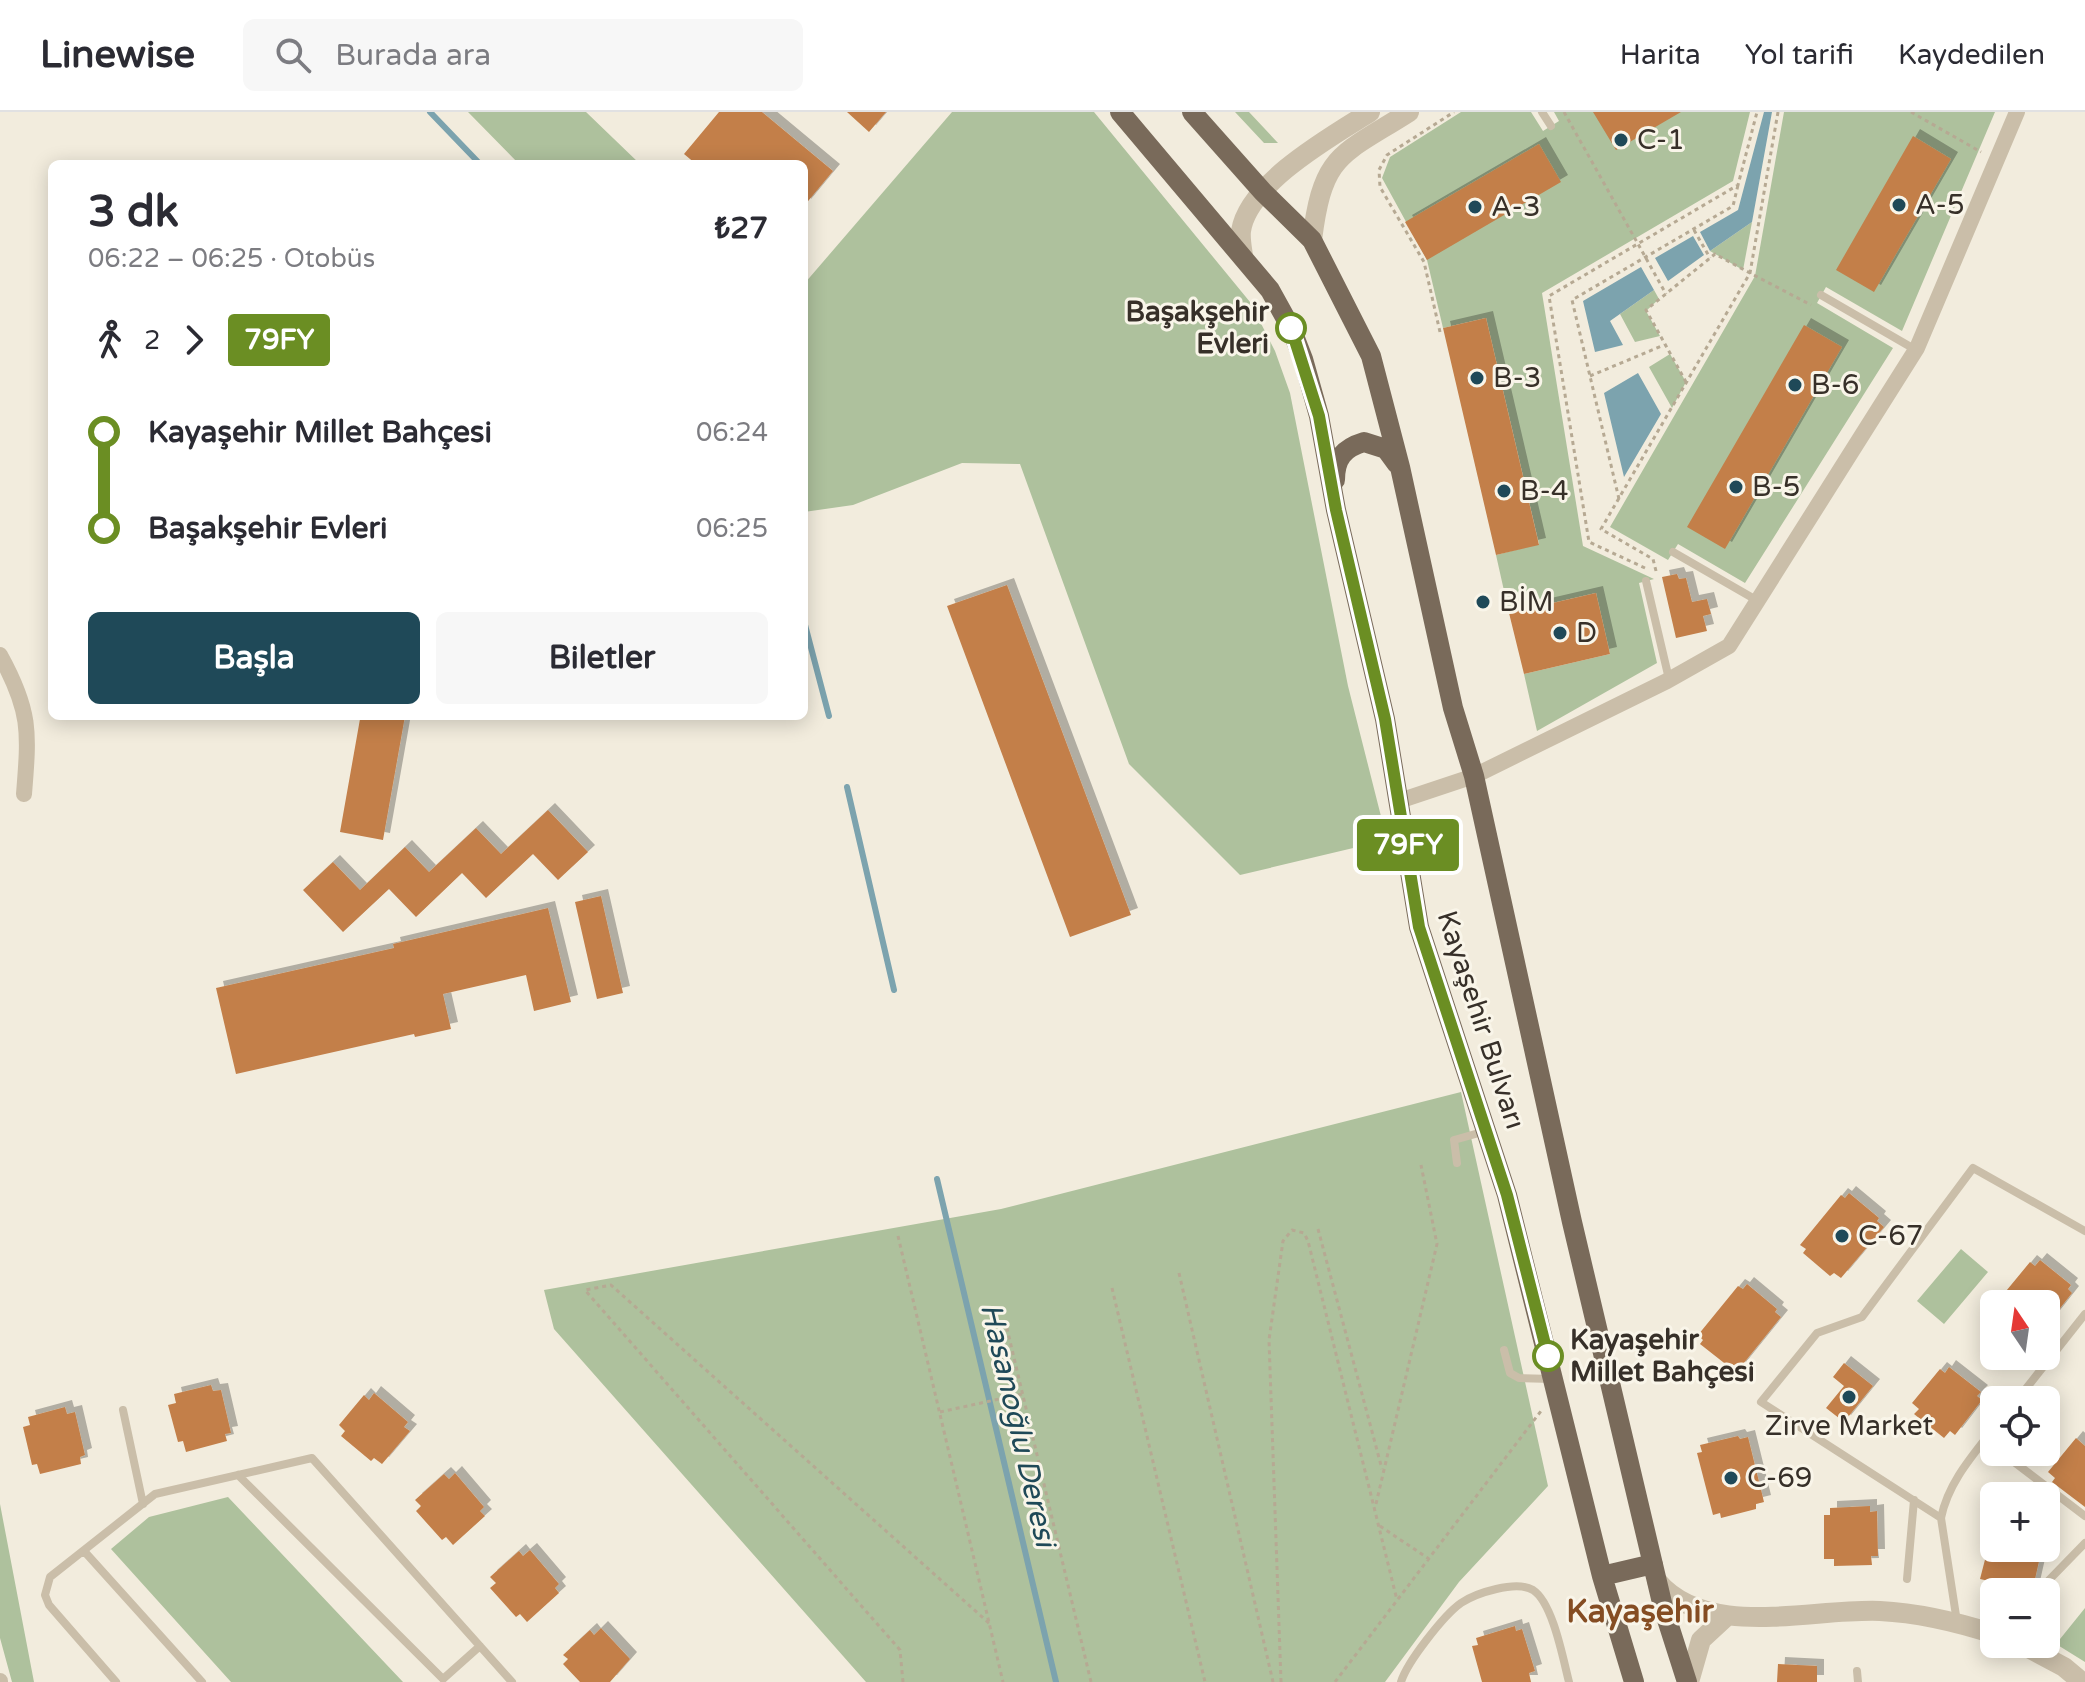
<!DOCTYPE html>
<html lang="tr">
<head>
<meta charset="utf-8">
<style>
	body { margin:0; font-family:"Varela Round",sans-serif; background:#f7f7f7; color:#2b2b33; height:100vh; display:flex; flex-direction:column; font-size:30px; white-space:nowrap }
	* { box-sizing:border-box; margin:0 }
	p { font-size:26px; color:#7c7c81 }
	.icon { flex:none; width:44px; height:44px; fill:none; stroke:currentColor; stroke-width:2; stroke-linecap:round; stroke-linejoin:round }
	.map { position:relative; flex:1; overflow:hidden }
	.panel { position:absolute; left:48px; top:48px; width:760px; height:560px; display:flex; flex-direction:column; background:#fff; border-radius:12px; box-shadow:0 4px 20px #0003 }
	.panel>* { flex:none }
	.badge { padding:0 16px; border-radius:6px; font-size:28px; line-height:52px }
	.needle { width:52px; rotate:347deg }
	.buttons { position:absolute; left:1980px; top:1178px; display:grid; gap:16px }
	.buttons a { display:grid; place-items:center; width:80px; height:80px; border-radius:12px; background:#fff; box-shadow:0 4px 20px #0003; font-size:40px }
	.map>.badge { position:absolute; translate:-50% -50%; box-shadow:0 0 0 4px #fff }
	.legs { display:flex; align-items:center; gap:12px; height:88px; padding:0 40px; font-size:26px }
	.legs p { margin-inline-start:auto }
	.overview { display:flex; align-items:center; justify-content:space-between; height:136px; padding:0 40px }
	h1 { font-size:44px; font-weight:700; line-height:60px }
	.button { display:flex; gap:16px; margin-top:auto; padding:16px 40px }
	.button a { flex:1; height:92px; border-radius:12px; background:#1f4958; color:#fff; font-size:32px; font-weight:700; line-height:92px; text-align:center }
	.button a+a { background:#f7f7f7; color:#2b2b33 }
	ul { padding:0 40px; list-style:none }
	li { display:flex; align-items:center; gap:28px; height:96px; font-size:30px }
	li i { display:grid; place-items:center; width:12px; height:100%; margin:0 10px; background:currentColor }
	li i::after { content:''; width:20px; height:20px; margin:-10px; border:6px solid; border-radius:50%; background:#fff }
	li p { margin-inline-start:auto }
	li:first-child i { background:linear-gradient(#0000 50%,currentColor 0) }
	li:last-child i { background:linear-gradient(currentColor 50%,#0000 0) }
	header { display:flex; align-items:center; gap:48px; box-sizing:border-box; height:112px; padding:0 40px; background:#fff; border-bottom:2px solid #e1e1e2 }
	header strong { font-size:38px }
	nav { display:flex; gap:44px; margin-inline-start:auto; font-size:28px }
	.search { width:560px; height:72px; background:#f7f7f7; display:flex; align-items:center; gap:20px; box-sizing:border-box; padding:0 28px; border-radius:12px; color:#7c7c81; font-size:30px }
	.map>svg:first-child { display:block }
	.green { fill:#aec19d }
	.water { fill:#7ca3ae }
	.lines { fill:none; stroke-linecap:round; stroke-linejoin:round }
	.stream { stroke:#7ca3ae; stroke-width:6 }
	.building { fill:#c37f49; filter:url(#shadow) }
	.path { stroke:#b6a993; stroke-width:3; stroke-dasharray:4 4; stroke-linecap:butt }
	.service { stroke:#cabea9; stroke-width:8 }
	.minor { stroke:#cabea9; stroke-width:16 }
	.tertiary { stroke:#cabea9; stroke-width:20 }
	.primary { stroke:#796a5a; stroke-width:20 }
	.line-1-casing { stroke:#fff; stroke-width:18 }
	.line-1 { stroke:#6b8e23; stroke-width:12 }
	.poi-dot { fill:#1f4958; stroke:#f9f5e9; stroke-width:3 }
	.stop-1-dot { fill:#fff; stroke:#6b8e23; stroke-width:4 }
	.labels { text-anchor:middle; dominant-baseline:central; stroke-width:6; stroke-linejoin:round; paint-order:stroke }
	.poi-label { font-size:28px; fill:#373029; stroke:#f9f5e9; text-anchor:start }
	.stop-label { font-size:28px; font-weight:bold; fill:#373029; stroke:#f9f5e9; text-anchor:end }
	.street-label { font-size:28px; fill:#373029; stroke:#f9f5e9 }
	.water-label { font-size:30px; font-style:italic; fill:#1f4958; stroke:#f9f5e9 }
	.quarter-label { font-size:32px; font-weight:bold; fill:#854d23; stroke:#f9f5e9 }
</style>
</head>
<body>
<header>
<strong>Linewise</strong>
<div class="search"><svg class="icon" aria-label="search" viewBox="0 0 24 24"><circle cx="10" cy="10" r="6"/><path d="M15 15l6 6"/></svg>Burada ara</div>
<nav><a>Harita</a><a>Yol tarifi</a><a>Kaydedilen</a></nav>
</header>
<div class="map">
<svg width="2085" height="1570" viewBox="0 0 2085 1570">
	<defs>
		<filter id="shadow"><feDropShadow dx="7" dy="-7" stdDeviation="0" flood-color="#0004"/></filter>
	</defs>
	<rect width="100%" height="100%" fill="#f2ecdd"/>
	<path class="green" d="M468,0H586L640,52H519Z
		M952,0H1094L1250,190L1275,239L1290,281L1348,574L1387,728L1240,763L1129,652L1020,352L962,351L853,393L804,400V172Z
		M1235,0H1249L1278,31H1264Z
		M1461,0H1531L1543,19L1559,9L1554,0H1750L1733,69L1542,181L1583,434L1654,467L1639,471L1657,551L1537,619L1524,562L1610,542L1596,481L1509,501L1496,443L1539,432L1486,206L1443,216L1427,148L1382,66L1390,45Z
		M1784,0H1995L1902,219L1826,175L1817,191L1893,236L1745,471L1678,432L1668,448L1610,415L1755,164Z
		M1752,110L1743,158L1710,139Z
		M1654,178L1659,187L1646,199L1660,224L1635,230L1620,202Z
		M1670,242L1686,270L1672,296L1649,255Z
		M1461,980L1548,1374L1459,1470L1385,1570H866L554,1217L544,1178L1001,1097Z
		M1961,1137L1988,1160L1944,1212L1917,1189Z
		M228,1385L403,1570H231L111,1437L149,1405Z
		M0,1392L34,1570H12L0,1526Z
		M2085,1496V1550L2056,1532Z"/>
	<path class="water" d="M1764,0H1772L1752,110L1710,139L1700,120L1738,98Z
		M1693,124L1704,143L1668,169L1655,146Z
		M1641,155L1654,178L1610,209L1623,233L1595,240L1583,189Z
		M1638,261L1661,302L1624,365L1604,281Z"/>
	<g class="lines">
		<path class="stream" d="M430,0L480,52
			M804,509L829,604
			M847,675L894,878
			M937,1067L1056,1570"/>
	</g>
	<path class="building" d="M719,0H762L833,59L804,94V52H696L684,42Z
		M847,0H886L869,20Z
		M1593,0H1681L1616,38Z
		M1913,24L1951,47L1874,180L1836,158Z
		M1539,32L1561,70L1427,148L1405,110Z
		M1486,206L1539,433L1496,443L1443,216Z
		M1804,213L1842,235L1725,437L1687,415Z
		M1677,462L1679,467L1686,466L1692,490L1707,487L1711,502L1703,504L1707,519L1676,526L1662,465Z
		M1007,473L1131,803L1070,825L947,494Z
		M1596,481L1610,542L1524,562L1509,501Z
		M370,604H405L383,728L340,720L360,607L369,608Z
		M548,698L588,740L558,768L533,742L486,786L462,761L416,805L389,777L343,820L303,778L333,750L360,778L405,735L429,760L476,716L501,742Z
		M601,784L623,881L597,887L575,790Z
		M548,796L571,890L534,899L526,863L443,882L451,917L415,925L414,922L236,962L216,876L394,836L393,832Z
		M1849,1081L1879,1106L1877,1109L1884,1115L1841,1166L1834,1161L1830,1164L1803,1141L1806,1137L1800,1133L1841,1083L1845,1086Z
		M2040,1148L2071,1173L2068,1177L2072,1181L2046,1214V1192H2012L2002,1184L2030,1150L2035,1154Z
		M1747,1172L1777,1197L1775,1200L1781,1205L1739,1257L1732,1252L1728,1254L1700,1232L1703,1228L1698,1223L1738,1174L1743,1177Z
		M1844,1251L1873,1274L1844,1310L1826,1296L1844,1274L1833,1265Z
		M1949,1255L1981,1280L1977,1284L1982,1288L1955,1323L1950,1319L1944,1326L1914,1302L1919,1297L1912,1291L1940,1257L1945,1261Z
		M211,1273L213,1279L221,1278L231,1321L225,1322L227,1329L186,1340L183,1329L178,1330L168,1293L176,1291L174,1282Z
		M374,1281L408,1310L404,1315L410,1319L382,1352L374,1346L371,1349L341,1324L345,1319L339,1313L364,1283L369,1288Z
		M65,1295L67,1302L75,1300L85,1343L80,1345L81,1352L40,1362L37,1352L32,1353L23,1315L30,1313L28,1305Z
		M1738,1324L1740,1327L1748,1325L1764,1390L1756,1392V1397L1721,1406L1720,1401L1713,1403L1697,1341L1702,1340L1700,1333Z
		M2076,1326L2085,1334V1395L2052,1370L2055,1366L2048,1360Z
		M455,1361L484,1395L480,1399L485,1404L453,1433L446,1425L442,1428L416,1399L421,1394L415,1388L444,1362L449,1367Z
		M1870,1394V1400L1877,1399L1878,1444H1871L1872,1453L1834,1454V1447H1824V1403H1830V1396Z
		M1988,1436H2042L2033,1476L2006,1480L1988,1476L1989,1469L1980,1467Z
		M530,1438L559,1472L555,1476L559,1481L527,1510L520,1502L516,1505L490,1476L496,1471L490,1465L519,1439L523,1444Z
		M1515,1514L1516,1519L1522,1517L1535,1559L1529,1561L1531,1570H1482L1472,1534L1478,1533L1476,1526Z
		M601,1516L630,1547L610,1570H580L563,1552L568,1547L563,1543L590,1518L594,1523Z
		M1778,1552L1817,1554V1570H1777Z"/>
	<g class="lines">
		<path class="path" d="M1564,0L1666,182
			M1778,0L1750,161L1811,193
			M1911,0L1981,40
			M1694,118L1710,146
			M1440,220L1424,150L1380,75L1379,58L1387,43L1454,0
			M1590,264L1664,233
			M1619,387L1572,188L1733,94L1738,73
			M1645,456L1589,430L1549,184L1738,73L1757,0
			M1656,459L1653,447L1601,417L1750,161L1715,142L1646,198L1686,270
			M1318,1117L1382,1357
			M898,1124L1003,1570
			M1179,1161L1273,1570
			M1112,1176L1205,1570
			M1005,1208L1091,1570
			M940,1300L1022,1282
			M1376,1392L1437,1132L1421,1053
			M1380,1414L1429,1447
			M903,1570L900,1538L585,1178L611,1173L990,1512
			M1281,1570L1269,1228L1283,1129L1292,1118L1304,1121L1308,1129L1397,1488
			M1335,1570L1541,1299"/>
		<path class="service" d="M1542,0L1551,14
			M1821,183L1916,238
			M1673,440L1758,489
			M1646,469L1669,567
			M1457,1051L1454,1028L1486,1019
			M1504,1238L1510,1261L1519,1266L1552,1267
			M2017,1288L2085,1202
			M123,1298L143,1392
			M2001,1340L2085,1404
			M238,1363L443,1567L480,1534
			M1941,1406L1761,1290L1817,1221L1862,1205L1973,1056L2085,1119
			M84,1439L202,1570
			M1907,1467L1914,1388
			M2049,1468L2085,1431
			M1957,1510L1941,1406C1948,1371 1972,1344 1994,1316
			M1857,1559L1858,1570
			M116,1570L49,1493L45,1483L50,1465L155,1382L312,1346L512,1570
			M1401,1570C1407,1550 1444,1503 1461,1491C1476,1481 1516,1468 1533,1478C1553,1491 1563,1547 1569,1570"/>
		<path class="minor" d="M0,543C31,599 29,620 24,682
			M1399,689L1474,664L1667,569L1729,534L1917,236L2017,0
			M0,1569V1570"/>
		<path class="tertiary" d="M1312,128C1323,41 1340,44 1409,0
			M1243,144C1242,136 1240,127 1241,119C1248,71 1332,24 1370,0
			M1657,1469C1706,1528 1811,1496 1880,1499C1919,1501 1957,1510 1994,1522
			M2021,1532L2064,1555L2082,1570
			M1689,1570L1701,1528L1727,1504"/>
		<path class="primary" d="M1120,0L1270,178L1291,216L1303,247L1319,304L1336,398L1385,607L1419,815L1507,1083L1602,1464L1634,1570
			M1192,0L1263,80L1312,128L1371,244L1400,355L1453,596L1474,664L1572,1110L1663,1495L1687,1570
			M1335,368C1335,346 1344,336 1364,330L1386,337L1397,352
			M1602,1464L1653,1452"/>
	</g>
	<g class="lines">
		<defs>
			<path id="line-1" d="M1291,216L1319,304L1336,398L1385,607L1419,815L1507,1083L1548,1244"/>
		</defs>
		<use href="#line-1" class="line-1-casing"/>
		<use href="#line-1" class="line-1"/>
	</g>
	<g class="poi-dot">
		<circle cx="1621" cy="28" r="8"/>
		<circle cx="1899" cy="93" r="8"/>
		<circle cx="1475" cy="95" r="8"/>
		<circle cx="1477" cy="266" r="8"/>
		<circle cx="1795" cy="273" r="8"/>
		<circle cx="1736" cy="375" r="8"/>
		<circle cx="1504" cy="379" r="8"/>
		<circle cx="1483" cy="490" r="8"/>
		<circle cx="1560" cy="521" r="8"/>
		<circle cx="1842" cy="1124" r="8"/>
		<circle cx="1849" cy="1285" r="8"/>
		<circle cx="1731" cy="1366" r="8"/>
	</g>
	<g class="stop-1-dot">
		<circle cx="1291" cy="216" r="14"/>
		<circle cx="1548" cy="1244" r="14"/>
	</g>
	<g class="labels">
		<g class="poi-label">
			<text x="1637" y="28">C-1</text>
			<text x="1915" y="93">A-5</text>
			<text x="1491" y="95">A-3</text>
			<text x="1493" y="266">B-3</text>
			<text x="1811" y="273">B-6</text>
			<text x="1752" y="375">B-5</text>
			<text x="1520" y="379">B-4</text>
			<text x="1499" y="490">BİM</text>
			<text x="1576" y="521">D</text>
			<text x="1858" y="1124">C-67</text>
			<text x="1849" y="1314" text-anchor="middle">Zirve Market</text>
			<text x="1747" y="1366">C-69</text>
		</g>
		<g class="stop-label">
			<text x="1269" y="200">Başakşehir<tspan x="1269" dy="32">Evleri</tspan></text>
			<text x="1570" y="1228" text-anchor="start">Kayaşehir<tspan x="1570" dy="32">Millet Bahçesi</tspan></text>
		</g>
		<g class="street-label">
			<text transform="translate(1481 908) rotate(72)">Kayaşehir Bulvarı</text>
		</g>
		<g class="water-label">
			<text transform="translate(1018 1313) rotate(77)">Hasanoğlu Deresi</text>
		</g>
		<g class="quarter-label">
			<text x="1640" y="1500">Kayaşehir</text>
		</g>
	</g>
</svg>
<div class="buttons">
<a><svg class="needle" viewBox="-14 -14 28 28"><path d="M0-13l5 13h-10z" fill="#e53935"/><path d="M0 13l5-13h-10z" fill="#7c7c81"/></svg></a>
<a><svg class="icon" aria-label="locate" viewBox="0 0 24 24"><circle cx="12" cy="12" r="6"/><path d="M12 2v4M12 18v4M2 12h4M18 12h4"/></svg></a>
<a>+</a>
<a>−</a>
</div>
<b class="badge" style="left:1408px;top:733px;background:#6b8e23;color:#fff">79FY</b>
<section class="panel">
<div class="overview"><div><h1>3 dk</h1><p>06:22 – 06:25 · Otobüs</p></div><b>₺27</b></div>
<div class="legs"><svg class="icon" aria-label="walk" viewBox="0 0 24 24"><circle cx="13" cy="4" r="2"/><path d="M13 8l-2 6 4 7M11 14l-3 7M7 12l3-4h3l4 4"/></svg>2<svg class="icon" aria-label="forward" viewBox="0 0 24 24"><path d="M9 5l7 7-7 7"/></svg><b class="badge" style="background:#6b8e23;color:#fff">79FY</b></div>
<ul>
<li><i style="color:#6b8e23"></i><b>Kayaşehir Millet Bahçesi</b><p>06:24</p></li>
<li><i style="color:#6b8e23"></i><b>Başakşehir Evleri</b><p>06:25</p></li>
</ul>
<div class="button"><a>Başla</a><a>Biletler</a></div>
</section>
</div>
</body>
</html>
